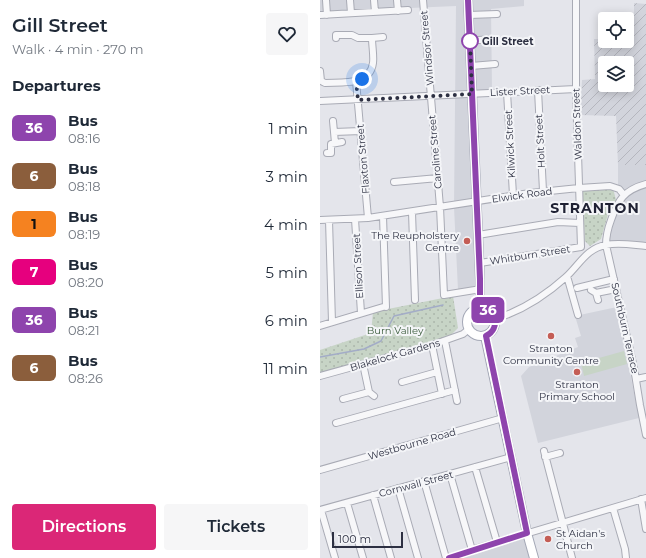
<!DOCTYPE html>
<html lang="en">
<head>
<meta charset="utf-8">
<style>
	body { margin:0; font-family:Montserrat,sans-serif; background:#f6f6f7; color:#1f2937; height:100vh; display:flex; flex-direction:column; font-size:15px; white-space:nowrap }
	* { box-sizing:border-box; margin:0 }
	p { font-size:13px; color:#747a83 }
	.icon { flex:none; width:22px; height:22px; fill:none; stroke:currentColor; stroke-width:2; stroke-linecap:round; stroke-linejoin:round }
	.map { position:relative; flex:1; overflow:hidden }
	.drawer { display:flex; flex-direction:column; background:#fff; width:320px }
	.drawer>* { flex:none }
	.badge { padding:0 8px; border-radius:6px; font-size:14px; line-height:26px }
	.fabs { position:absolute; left:278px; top:12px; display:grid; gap:8px }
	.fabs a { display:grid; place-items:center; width:36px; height:36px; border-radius:4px; background:#fff; box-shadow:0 2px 10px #0003; font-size:20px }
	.scale { position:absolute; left:12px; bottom:10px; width:71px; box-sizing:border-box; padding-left:4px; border:2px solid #2d3042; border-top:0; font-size:11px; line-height:14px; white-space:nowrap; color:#2d3042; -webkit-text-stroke:3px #f4f5f8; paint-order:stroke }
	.you { position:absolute; width:20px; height:20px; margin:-10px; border:3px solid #fff; border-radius:50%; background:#1a73e8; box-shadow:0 0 0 6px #1a73e833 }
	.map>.badge { position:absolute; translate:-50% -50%; box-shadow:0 0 0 2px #fff }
	h2 { padding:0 12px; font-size:15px; line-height:36px }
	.round { display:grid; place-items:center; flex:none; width:42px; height:42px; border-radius:4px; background:#f6f6f7 }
	.summary { display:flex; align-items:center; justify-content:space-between; height:68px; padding:0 12px }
	h1 { font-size:19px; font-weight:600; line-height:30px }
	.primary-button { display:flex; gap:8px; margin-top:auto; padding:8px 12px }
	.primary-button a { flex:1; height:46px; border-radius:4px; background:#db2777; color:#fff; font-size:16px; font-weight:600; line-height:46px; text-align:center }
	.primary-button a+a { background:#f6f6f7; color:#1f2937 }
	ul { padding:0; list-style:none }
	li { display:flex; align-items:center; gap:12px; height:48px; padding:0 12px }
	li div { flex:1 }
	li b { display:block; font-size:15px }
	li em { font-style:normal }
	li .badge { min-width:44px; font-weight:700; text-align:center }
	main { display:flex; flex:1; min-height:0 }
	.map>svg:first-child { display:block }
	.built { fill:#d2d4dc }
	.industrial { fill:url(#industrial-furrows); fill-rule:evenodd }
	.grass { fill:url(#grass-dots) }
	.garden { fill:#c7d4c6 }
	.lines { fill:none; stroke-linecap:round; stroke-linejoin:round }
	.stream { stroke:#a3acc7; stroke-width:1.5 }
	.minor-casing { stroke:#a9abb5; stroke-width:8 }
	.major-casing { stroke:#a4a8b6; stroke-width:10 }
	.minor { stroke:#f7f7f9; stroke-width:6 }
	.major { stroke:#fff; stroke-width:8 }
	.line-casing { stroke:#fff; stroke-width:9 }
	.line { stroke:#8e44ad; stroke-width:6 }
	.walk { stroke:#2d3042; stroke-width:4; stroke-dasharray:0 7.2 }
	.stop-dot { fill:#fff; stroke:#8e44ad; stroke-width:2 }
	.poi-dot { fill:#c45d55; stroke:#f4f5f8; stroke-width:1.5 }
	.labels { text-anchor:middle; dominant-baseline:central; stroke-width:4; stroke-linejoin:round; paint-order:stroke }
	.stop-label { font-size:10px; font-weight:bold; fill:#2d3042; stroke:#f4f5f8; text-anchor:start }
	.street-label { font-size:10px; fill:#2d3042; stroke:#f4f5f8 }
	.poi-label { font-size:10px; fill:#2d3042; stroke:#f4f5f8 }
	.park-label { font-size:10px; fill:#3b5c3c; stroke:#f4f5f8 }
	.district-label { font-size:14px; font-weight:bold; letter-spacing:1px; fill:#1f2133; stroke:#f4f5f8 }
</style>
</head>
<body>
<main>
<section class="drawer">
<div class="summary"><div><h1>Gill Street</h1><p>Walk · 4 min · 270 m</p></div><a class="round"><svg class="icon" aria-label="heart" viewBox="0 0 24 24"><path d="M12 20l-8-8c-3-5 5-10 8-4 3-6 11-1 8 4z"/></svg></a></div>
<h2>Departures</h2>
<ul>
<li><span class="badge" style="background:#8e44ad;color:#fff">36</span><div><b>Bus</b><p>08:16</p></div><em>1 min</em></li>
<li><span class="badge" style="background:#8b5e3c;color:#fff">6</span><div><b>Bus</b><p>08:18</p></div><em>3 min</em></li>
<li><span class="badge" style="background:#f58220;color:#111">1</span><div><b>Bus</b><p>08:19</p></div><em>4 min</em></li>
<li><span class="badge" style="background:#e6007e;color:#fff">7</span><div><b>Bus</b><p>08:20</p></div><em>5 min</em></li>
<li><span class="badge" style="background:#8e44ad;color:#fff">36</span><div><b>Bus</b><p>08:21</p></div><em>6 min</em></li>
<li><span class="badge" style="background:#8b5e3c;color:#fff">6</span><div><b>Bus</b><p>08:26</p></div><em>11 min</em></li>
</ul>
<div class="primary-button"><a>Directions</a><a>Tickets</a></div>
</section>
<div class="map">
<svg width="326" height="558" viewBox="0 0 326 558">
	<defs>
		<pattern id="industrial-furrows" width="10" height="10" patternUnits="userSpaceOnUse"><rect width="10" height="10" fill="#d2d4dc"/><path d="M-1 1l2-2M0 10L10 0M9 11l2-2" fill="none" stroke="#b5b6be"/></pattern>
		<pattern id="grass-dots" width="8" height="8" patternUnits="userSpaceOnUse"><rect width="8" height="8" fill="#c7d4c6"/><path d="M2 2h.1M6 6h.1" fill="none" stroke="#abb6ab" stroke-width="1.8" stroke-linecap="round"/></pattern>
	</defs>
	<rect width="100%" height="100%" fill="#e4e5eb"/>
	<path class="built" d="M0,0H144L157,286L138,290L134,207L136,6L0,12Z
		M153,0H204V6L171,9L172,90L156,91Z
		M298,165H326V244L286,245L290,223L304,195L298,188Z
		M297,307L319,418L218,443L201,376L209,367L258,347L255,338L261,336L255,316Z
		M207,536L213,558H136Z"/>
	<path class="industrial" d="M314,3L326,4V165H298L296,116L260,115L262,80L275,79L274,39H285V41H307V40H314ZM285,63H307V85H285Z"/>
	<path class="grass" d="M293,188L296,200L288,214L281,239L270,246L265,241L262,190Z
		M133,296L138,328L130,336L0,374V350L51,333L53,312Z"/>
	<path class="garden" d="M304,351L307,364L264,376L261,363Z"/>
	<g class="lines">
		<path class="stream" d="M0,357L44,349L61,341L74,316L123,305"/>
		<defs>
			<path id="minor" d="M6,0L7,15
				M30,0L31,13
				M54,0L55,12
				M77,0L78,11
				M103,0L120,207L124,295L161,289
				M0,15L88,10
				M149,15L177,14
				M52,38L63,37
				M159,40L173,39
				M151,66L175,64
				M0,71L1,81L5,83C22,82 50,86 53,63C54,56 52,46 52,38H38L32,35H16V38
				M36,81L48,218
				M218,90L223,191
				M187,92L193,195
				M0,101L256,89
				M13,121L15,143
				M14,132L41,131
				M7,153H11V144L22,142
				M74,182L118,178
				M326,184C304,190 298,200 291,220C288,228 286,236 286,245L314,368L320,405L326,435
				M92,212L95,300
				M63,216L66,307
				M35,219L41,313
				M0,220L48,218L210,193L259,188L290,186L299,189L304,195
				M9,220L12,322
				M158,235L238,222L260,223
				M160,263L261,247L256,91V0
				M247,276L258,315
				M257,288L294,279
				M271,290L276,293L278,300
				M276,293L296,289
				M175,319C201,311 226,295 246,277C259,265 267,248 286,245C299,242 313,245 326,246
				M0,326L63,307
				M125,341L137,401
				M112,345L122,394
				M43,364L49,392L54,396
				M0,376L112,345L143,334L149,329
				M316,379L326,377
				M82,382L117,372
				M23,399L49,392
				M16,423L135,390
				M224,451L252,558
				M225,457L240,453
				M155,467L177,542
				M0,470L183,418
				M130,474L152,550
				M104,481L126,558
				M78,488L98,558
				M53,495L71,558
				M321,499L326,529
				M27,503L43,558
				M293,508L305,549L306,558
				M0,510L191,457
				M1,510L15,558
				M129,558L149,552L158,548L326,498"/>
			<path id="major" d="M148,0L160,279V308
				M147 322a14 14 0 1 1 28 0a14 14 0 1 1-28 0Z
				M165,336L207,533L214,558"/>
		</defs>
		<use href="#minor" class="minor-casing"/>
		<use href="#major" class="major-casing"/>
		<use href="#minor" class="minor"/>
		<use href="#major" class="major"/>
	</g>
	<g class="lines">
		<defs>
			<path id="line" d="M129,558L207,533L166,336C181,328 176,309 160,308V279L148,0"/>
		</defs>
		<use href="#line" class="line-casing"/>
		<use href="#line" class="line"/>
		<path class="walk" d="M42,79L36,81L38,100L152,94L150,41"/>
	</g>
	<circle class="stop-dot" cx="150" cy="41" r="8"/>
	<g class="poi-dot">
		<circle cx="147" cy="241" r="4"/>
		<circle cx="231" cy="336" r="4"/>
		<circle cx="257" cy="372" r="4"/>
		<circle cx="228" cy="539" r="4"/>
	</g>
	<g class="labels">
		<g class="stop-label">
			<text x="162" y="41">Gill Street</text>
		</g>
		<g class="street-label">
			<text transform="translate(107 48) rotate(-95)">Windsor Street</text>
			<text transform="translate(200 91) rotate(-3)">Lister Street</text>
			<text transform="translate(257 124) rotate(-92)">Waldon Street</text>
			<text transform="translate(220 141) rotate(-93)">Holt Street</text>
			<text transform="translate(190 144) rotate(-93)">Kilwick Street</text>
			<text transform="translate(115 152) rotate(-95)">Caroline Street</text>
			<text transform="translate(43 159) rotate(-95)">Flaxton Street</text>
			<text transform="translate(202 195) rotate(-8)">Elwick Road</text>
			<text transform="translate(210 255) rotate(-9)">Whitburn Street</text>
			<text transform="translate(38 266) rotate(-93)">Ellison Street</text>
			<text transform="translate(305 328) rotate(77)">Southburn Terrace</text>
			<text transform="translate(75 355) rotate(-16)">Blakelock Gardens</text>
			<text transform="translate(92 444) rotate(-16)">Westbourne Road</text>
			<text transform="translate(96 484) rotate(-15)">Cornwall Street</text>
		</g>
		<g class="poi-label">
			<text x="139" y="235" text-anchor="end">The Reupholstery<tspan x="139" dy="12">Centre</tspan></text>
			<text x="231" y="348">Stranton<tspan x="231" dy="12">Community Centre</tspan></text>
			<text x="257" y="384">Stranton<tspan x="257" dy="12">Primary School</tspan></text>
			<text x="236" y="533" text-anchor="start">St Aidan's<tspan x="236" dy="12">Church</tspan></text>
		</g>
		<g class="park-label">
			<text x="75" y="330">Burn Valley</text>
		</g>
		<g class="district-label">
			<text x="275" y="208">STRANTON</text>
		</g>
	</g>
</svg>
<div class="fabs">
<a><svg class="icon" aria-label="locate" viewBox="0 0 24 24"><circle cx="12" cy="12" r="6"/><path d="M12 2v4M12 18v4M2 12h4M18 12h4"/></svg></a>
<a><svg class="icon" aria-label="layers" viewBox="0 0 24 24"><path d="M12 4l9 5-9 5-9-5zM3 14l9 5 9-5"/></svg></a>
</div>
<div class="scale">100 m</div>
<div class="you" style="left:42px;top:79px"></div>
<b class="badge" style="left:168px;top:310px;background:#8e44ad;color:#fff">36</b>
</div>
</main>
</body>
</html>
